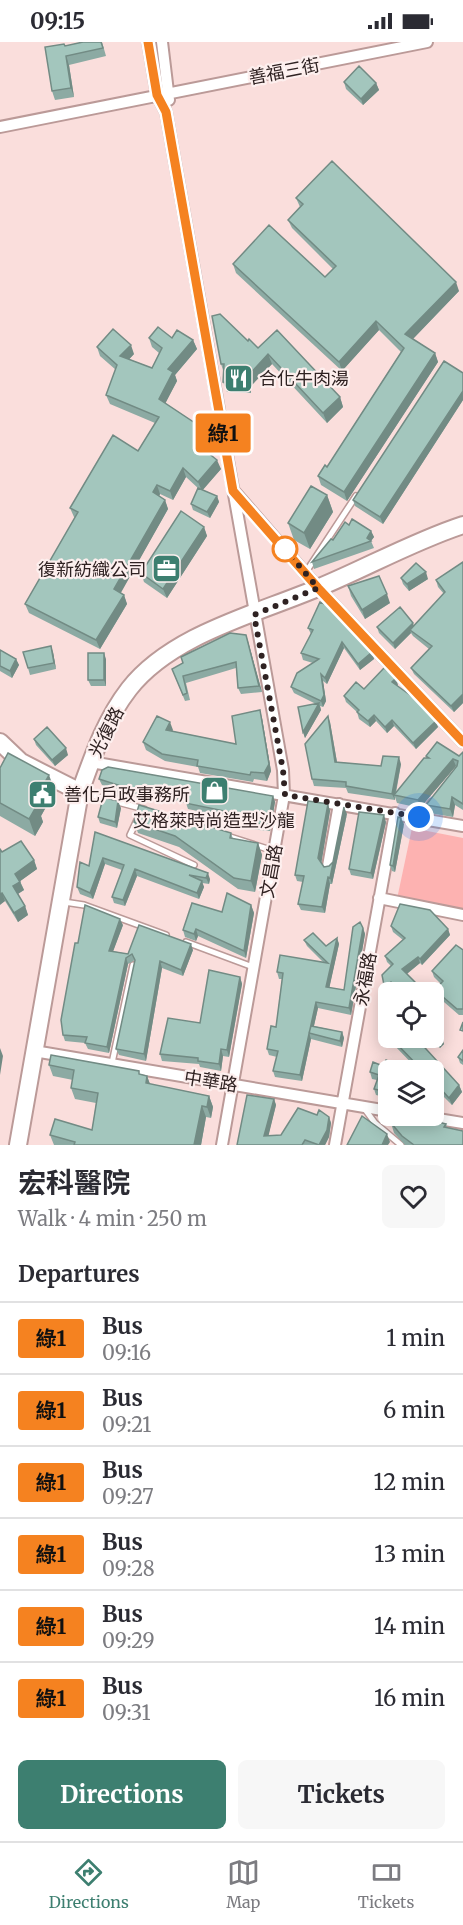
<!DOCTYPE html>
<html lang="en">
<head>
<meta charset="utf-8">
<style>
	body { margin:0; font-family:Merriweather,"Noto Sans TC",serif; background:#f7f7f7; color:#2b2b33; height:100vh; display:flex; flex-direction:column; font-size:22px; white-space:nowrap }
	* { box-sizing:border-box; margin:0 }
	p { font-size:20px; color:#7c7c81 }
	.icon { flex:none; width:33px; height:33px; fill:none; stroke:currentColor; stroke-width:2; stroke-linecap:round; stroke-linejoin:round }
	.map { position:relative; height:1103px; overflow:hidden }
	.side { display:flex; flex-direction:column; background:#fff; flex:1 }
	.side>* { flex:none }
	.badge { padding:0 12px; border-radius:4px; font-size:21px; line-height:39px }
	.buttons { position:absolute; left:378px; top:940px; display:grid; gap:12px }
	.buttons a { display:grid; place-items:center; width:66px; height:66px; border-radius:9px; background:#fff; box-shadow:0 3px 15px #0003; font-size:30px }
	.you { position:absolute; width:30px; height:30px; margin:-15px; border:4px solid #fff; border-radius:50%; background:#1a73e8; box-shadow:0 0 0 9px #1a73e833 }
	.map>.badge { position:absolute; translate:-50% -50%; box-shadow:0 0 0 3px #fff }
	h2 { padding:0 18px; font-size:22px; line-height:54px }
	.round { display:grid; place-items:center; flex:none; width:63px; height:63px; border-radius:9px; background:#f7f7f7 }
	.head { display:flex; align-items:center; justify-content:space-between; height:102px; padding:0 18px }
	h1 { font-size:28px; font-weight:700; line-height:45px }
	.button { display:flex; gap:12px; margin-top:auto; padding:12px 18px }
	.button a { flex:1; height:69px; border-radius:9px; background:#3d7f70; color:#fff; font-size:24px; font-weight:700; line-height:69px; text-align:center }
	.button a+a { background:#f7f7f7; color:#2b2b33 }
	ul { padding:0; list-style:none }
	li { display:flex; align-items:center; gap:18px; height:72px; padding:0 18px; border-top:2px solid #e1e1e2 }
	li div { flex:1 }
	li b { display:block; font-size:22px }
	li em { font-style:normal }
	li .badge { min-width:66px; font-weight:700; text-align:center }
	.status { display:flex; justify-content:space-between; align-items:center; height:42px; padding:0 30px; background:#fff; direction:ltr }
	.status svg { height:16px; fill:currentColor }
	.dock { display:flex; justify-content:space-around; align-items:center; height:84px; border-top:2px solid #e1e1e2; background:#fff; font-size:16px; color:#7c7c81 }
	.dock a { display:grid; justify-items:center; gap:3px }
	.dock .current { color:#3d7f70 }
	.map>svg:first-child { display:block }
	.green { fill:#fdb2b1 }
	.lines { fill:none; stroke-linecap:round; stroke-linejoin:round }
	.lane-casing { stroke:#bb9a98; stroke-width:8 }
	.street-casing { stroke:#bb9a98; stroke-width:14 }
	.secondary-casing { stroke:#bb9a98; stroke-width:20 }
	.lane { stroke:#fff; stroke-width:5 }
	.street { stroke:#fff; stroke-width:10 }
	.secondary { stroke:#fff; stroke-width:16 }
	.wall { fill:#8caaa3 }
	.shaded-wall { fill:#728b84 }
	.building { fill:#a3c6bd; stroke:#728b84; stroke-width:1.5 }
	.line-casing { stroke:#fff; stroke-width:14 }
	.line { stroke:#f58220; stroke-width:9 }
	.walk { stroke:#2f2222; stroke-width:6; stroke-dasharray:0 10.8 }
	.stop-dot { fill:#fff; stroke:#f58220; stroke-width:3 }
	.labels { text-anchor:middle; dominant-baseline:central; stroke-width:4.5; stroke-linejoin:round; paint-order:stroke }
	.street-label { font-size:18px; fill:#2f2222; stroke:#fdefee }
	.poi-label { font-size:18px; fill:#2f2222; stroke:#fdefee; text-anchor:start }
</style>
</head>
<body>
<div class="status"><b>09:15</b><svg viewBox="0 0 49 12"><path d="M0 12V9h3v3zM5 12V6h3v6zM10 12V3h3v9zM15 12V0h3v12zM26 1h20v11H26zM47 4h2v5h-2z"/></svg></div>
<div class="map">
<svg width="463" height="1103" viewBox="0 0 463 1103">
	<rect width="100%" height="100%" fill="#fadedc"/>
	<path class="green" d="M412,786L463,796V870L397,857Z"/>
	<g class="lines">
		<defs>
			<path id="lane" d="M306,530L356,454
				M84,751L144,767
				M419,775L431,760
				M137,778L130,793L194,823
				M227,794L274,809
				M64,860L84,863L166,893
				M186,900L253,925
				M112,1021L133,923
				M364,1066L375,1081L401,1103"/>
			<path id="street" d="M148,0L157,53L166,70L283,728L284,753L222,1103
				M162,0L169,58
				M0,85L427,0
				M234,449L318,546L463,700
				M91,720L463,784
				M328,824L339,762
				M379,856L463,873
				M34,1009L388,1069
				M420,1074L463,1081
				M335,1103L395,771"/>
			<path id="secondary" d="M0,700L21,720L80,750
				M18,1103L80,750C93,714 105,678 129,647C172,592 257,572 320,545C368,525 414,499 463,483"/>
		</defs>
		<use href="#lane" class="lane-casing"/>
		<use href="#street" class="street-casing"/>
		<use href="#secondary" class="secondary-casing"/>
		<use href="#lane" class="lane"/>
		<use href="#street" class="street"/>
		<use href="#secondary" class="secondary"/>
	</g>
	<path class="wall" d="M83,0H102L106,14L69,23L74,55L55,58L52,49L65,4Z
		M344,40L376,41L379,48L363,63L346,47Z
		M296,156L459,249L413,297L435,311L438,320L347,459L321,443L318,434L327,425L401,310L379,288L342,329L236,231L233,222L325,235L333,227L292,186L288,178L300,165Z
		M149,296H172L193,298L197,307L175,333L177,339L165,361L210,391L213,400L208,410L221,427L202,448L217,454L219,460L210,476L193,468L191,462L199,447L186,435L173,458L160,452L159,454L165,458L168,467L120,551L124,553L127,562L100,607L29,571L25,562L75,476L74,475L70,466L138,409L155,381L110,362L106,353L116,328L100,314L97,305L134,312L129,317L152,326L159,311L152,305Z
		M248,299L340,355L343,365L327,381L272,322L251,344V351L227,350L223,340L224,331L221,322Z
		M463,331V358L383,482L355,464L353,458Z
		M327,453L333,470L310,507L294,498L288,481Z
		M349,483L371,489L374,495L371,499L374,506L314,527L312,520Z
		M204,485L207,494L167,556L144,540L141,531Z
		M463,520V661L454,670L414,632L411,626L429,607L413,594L411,591L395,607L379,591L377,585L414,584L444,552L438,545L436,538Z
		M401,536L428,537L409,549L403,542Z
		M348,544L390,561L365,577L351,554Z
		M308,586L372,610L374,617L360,628L344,606L327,642L323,639L326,659L323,665L320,664L321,668L305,696L303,690L316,662L294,651L291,645L313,621L303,618L301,611L311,592Z
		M246,593L262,650L241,652L238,646L236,626L186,641L190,658L185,659L172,627Z
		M0,608L16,617L19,623L12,636L0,629Z
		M53,610L56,627L30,633L28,626Z
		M106,617V644H91L88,638Z
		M398,643L397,644L438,685L416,707L394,684L387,691L376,679L370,685L359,677L357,670L346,660L344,654L364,647Z
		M262,676L271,729L267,739L254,737L253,740L200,731L198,725L165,719L146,708L143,700L173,688L172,689L236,702Z
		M330,680L337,720L381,724L401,722L396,751L427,716L426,714H459L463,710V768L455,763L453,775L429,771L426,763L457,725L456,724L420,766L397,761L395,755V758L348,751L346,746L314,744L312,737Z
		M34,697L68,713L55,724L36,703Z
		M0,726L55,749L41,774L43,780L35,794L0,774Z
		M99,737L273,754L275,760L270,789L250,787L248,780L188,767L186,761L142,752L141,756L123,752L122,756L115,754L114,747L102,743Z
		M328,762L330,769L321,821L324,825L329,824L333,820L347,772L332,842H330L325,871L301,868L298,862L303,840L297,839L295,833Z
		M121,766L117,786L100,781L98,775Z
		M134,780L231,791L233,797L258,801L262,813L255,850L238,847L179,805L138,791Z
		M386,780L373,837L351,833L349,827Z
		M404,782L395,830L392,829L390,823Z
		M95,790L210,837L209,842L202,841L204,845L199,857L137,834L125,864L114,861L112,855L122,828L105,822L93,857L80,852L77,845L89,824Z
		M0,807L2,810L34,818L37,827L20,839L24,848L18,852L25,864L28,873L18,880L5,859L0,862Z
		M251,863L254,871L246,916L198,894L196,899L185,895L183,888L222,870Z
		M123,883L113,909L128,912L193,908L183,934L162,926L146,1019L119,1013L116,1007L135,918L128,922L109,1011L88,1007L85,1001L65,999L63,993L78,901Z
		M391,884L448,887L450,893L422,923L420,921L407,932L424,951H400L394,946L388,951L387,954L391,924L387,920L385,914L403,898L393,890Z
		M363,886L365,892L351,973L318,966L314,984L342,990L344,996L342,1005L311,997L302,1039L275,1035L273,1029L277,1015L269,1013L267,1007L276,985L282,937H279L277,930L323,920L307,904L304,898L326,904L337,896L339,902L329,946L344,948Z
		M463,908V973H459L437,954L435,948L441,942L434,935L432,929Z
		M240,935L242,942L229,1015L223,1014L221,1029L200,1025L199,1022L162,1019L160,1012L200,981Z
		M427,996H434L444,1002L440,1006Z
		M392,997L459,1043L462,1050L452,1063L440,1051L436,1067L434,1066V1029H419L394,1003Z
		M463,1008V1023L460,1021L458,1015Z
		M49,1023L147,1034L150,1042L209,1054L213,1065L211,1076L206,1075L201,1103H54L50,1093L92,1088L96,1061L75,1057L71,1046L73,1038L53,1034Z
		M388,1029V1056L376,1053L374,1047L377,1038L372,1037L370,1030Z
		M274,1057L276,1063L268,1094L281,1093L317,1073L329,1075L331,1081L329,1095L325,1103H237Z
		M391,1081L446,1082L447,1086L463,1103H405L394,1091Z"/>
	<path class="shaded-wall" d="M66,14L69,23L74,55L71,46Z
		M376,41L379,48L363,63L361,57Z
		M456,240L459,249L409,301L405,292Z
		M376,279L379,288L342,329L339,320Z
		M193,298L197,307L175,333L177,339L163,366L159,357L168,327Z
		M131,303L134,312L124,323L120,314Z
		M435,311L438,320L347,459L344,450Z
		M268,312L272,322L251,344V351L247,341L248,334Z
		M463,349V358L383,482L380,475Z
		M340,355L343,365L327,381L323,371Z
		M210,391L213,400L205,415L202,406Z
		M217,418L221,427L202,449L198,440Z
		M183,426L186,435L173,458L170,449Z
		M157,443L160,452L157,459L153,450Z
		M327,453L333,470L310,507L304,491Z
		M217,454L219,460L210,476L207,470Z
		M165,458L168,467L118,556L114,547Z
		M204,485L207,494L167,556L163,547Z
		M371,489L374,495L371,499L367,496Z
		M426,530L428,537L409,549L407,542Z
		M387,552L390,561L365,577L362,568Z
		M124,553L127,562L100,607L96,598Z
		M413,581L415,587L410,588L411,591L395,607L393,601Z
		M246,593L248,599L262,650L259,644Z
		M342,600L344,606L327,642L325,636Z
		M51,604L53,610L56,627L54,621Z
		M372,610L374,617L360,628L358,622Z
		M104,611L106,617V644L104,638Z
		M16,617L19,623L12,636L10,629Z
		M321,632L323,639L326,659L323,665L321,659Z
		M396,636L398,643L394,647L392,640Z
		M463,652V661L454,670L451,664Z
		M319,661L321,668L305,696L303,690Z
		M260,668L262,676L271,729L267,739L264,731Z
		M374,673L376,679L370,685L368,679Z
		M328,674L330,680L338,726L335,720Z
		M392,678L394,684L387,691L385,685Z
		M436,679L438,685L416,707L413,701Z
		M170,680L173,688L169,695L166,688Z
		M66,706L68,713L55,724L52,718Z
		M399,715L401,722L395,753H394L395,758L392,752Z
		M453,717L456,724L420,766L418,758Z
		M49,733L55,749L41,774L43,780L35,794L29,777L33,761Z
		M121,745L123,752L122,756L120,750Z
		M140,746L142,752L141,756L139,750Z
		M273,754L275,760L270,789L268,783Z
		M452,755L455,763L453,775L450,767Z
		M118,759L121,766L117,786L115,780Z
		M328,762L330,769L321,823L318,816Z
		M344,765L347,772L332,842L330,836Z
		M384,773L386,780L373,837L371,831Z
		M401,776L404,782L395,830L393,824Z
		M258,801L262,813L255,850L251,839Z
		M103,816L105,822L93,857L90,851Z
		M34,818L37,827L19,840L15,832Z
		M135,827L137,834L125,864L123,858Z
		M208,831L210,837L209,842L206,836Z
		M328,835L330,842L325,871L322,865Z
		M202,839L204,845L199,857L197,851Z
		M20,840L24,848L16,853L13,844Z
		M2,851L5,859L0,863V852Z
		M251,863L254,871L246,916L244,909Z
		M25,864L28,873L18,880L14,871Z
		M120,877L123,883L111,915L109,909Z
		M363,886L365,892L351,973L349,966Z
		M196,887L198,894L196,899L194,892Z
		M448,887L450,893L422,923L420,917Z
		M337,896L339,902L328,952L326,945Z
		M191,902L193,908L183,934L181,928Z
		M418,915L420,921L404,934L402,927Z
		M126,916L128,922L109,1011L107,1005Z
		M160,919L162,926L146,1019L144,1012Z
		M240,935L242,942L229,1015L227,1008Z
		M391,940L394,946L388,951L387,954L385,948Z
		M316,960L318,966L312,992L309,991L311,997L302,1039L300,1033Z
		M342,990L344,996L342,1005L340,999Z
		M442,995L444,1002L440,1006L438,1000Z
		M0,1006L3,1014L0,1033Z
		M221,1007L223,1014L221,1029L219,1022Z
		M147,1034L151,1045L146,1041Z
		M459,1043L462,1050L452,1063L449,1056Z
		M438,1044L440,1051L436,1067L434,1061Z
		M209,1054L213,1065L211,1076L207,1065Z
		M274,1057L276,1063L267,1100L264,1094Z
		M202,1064L206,1075L201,1103H194Z
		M329,1075L331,1081L329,1095L325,1103H319Z
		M387,1092L390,1100L388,1103H382Z"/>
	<path class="building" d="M83,0H101L103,6L66,14L71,46L52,49L45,5L64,2L65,4Z
		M359,24L376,41L361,57L344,40Z
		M332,119L456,240L405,292L435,311L344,450L318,434L325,423L327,425L404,306L376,279L339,320L233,222L269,183L325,235L336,224L288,178L303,162L296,156Z
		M220,272L248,299L249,297L258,306L277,288L340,355L323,371L268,312L248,334L247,341L223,340L224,322H221L212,274Z
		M158,285L172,296L177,288L193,298L168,327L173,330L159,357L210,391L202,406L217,418L198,440L183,426L170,449L157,443L153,450L165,458L114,547L124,553L96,598L25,562L78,470L70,466L113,393L138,409L159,375L106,353L117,323L97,305L113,287L131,303L120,314L152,326L162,306L149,296Z
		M444,319L463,331V349L380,475L353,458Z
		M311,444L327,453L304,491L288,481Z
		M198,446L217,454L207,470L191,462Z
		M181,469L204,485L163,547L141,531Z
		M352,477L371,489L367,496L371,499L312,520L331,497L333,498L345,480L349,483Z
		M463,520V652L451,664L411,626L432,604L410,588L445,550L436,538Z
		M416,521L426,530L407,542L401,536Z
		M379,534L387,552L362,568L348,544Z
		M320,560L329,564L372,610L358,622L342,600L325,636L321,632L324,653L321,659L291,645L297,631L319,617L301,611L313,588L308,586Z
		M400,565L413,581L393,601L377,585Z
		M230,591L246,593L259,644L238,646L236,620L183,634L187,651L183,653L172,627L183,621L181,615Z
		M51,604L54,621L28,626L23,610Z
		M0,608L16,617L10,629L0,624Z
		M88,611H104V638H88Z
		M384,626L396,636L392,640L417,658L436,679L413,701L392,678L385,685L374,673L368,679L357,670L359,668L344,654L356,640L364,647Z
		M319,661L303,690L298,665Z
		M260,668L269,722L264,731L251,730L250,733L197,724L198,718L162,712L143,700L157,674L170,680L166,688L236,702L232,674Z
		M328,674L335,720L381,724L383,714L399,715L392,752L346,744V740L312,737L305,702Z
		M47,685L66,706L52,718L34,697Z
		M437,700L459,714L463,710V762L452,755L450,767L426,763L457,724L458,719L453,717L418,758L394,753L424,716H429L426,714Z
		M8,711L49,733L33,761L37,763L29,777L0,761V726Z
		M108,725L273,754L268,783L248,781L249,774L185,761L186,756L140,746L139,750L121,745L120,750L113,748L118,743L99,737L102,728Z
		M105,756L118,759L115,780L98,775L102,760Z
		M308,759L328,762L318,816L324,825L329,824L333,820L344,765L330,836L328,835L322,865L298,862L304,834L295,833Z
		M139,763L231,791L230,796L258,801L251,839L234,836L175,794L134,780Z
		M359,770L384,773L371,831L349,827Z
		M398,775L401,776L393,824L390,823Z
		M95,790L208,831L206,836L189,833L202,839L197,851L135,827L123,858L112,855L124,823L103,816L90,851L77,845L80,820L89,824Z
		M21,799L34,818L15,832L20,840L13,844L25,864L14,871L2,851L0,852V807L2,810Z
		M227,851L251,863L244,909L196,887L194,892L183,888L192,861L222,870Z
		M400,862L430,868L448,887L420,917L418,915L402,927L422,947L419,951H406L391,940L385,948L382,933L393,922L385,914L405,896L391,884Z
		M85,863L120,877L109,909L128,912L139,883L191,902L181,928L160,919L144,1012L116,1007L135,918L132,912L126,916L107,1005L85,1001L87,995L63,993L61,978L75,901H78Z
		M360,880L363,886L349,966L316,960L300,1033L273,1029L278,1009L267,1007L271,984L276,985L283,931L277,930L280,913L328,921L304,898L313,891L326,904L337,896L326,945L344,948L353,885Z
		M456,903L463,908V967H457L435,948L443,939L432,929Z
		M209,928L240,935L227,1008L221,1007L219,1022L198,1019V1016L160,1012L168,976L200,981Z
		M463,980V989L460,988Z
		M311,984L342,990L340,999L309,991Z
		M434,987L442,995L438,1000L433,996Z
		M392,996H416L459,1043L449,1056L438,1044L434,1061V1041L436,1042L434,1040V1029H423L392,997Z
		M463,1008V1019L458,1015Z
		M51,1013L139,1029V1032L147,1034L146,1041L209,1054L207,1065L202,1064L194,1103H74L75,1100L50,1093L55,1077L92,1088L98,1051L71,1046L74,1028L49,1023Z
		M386,1018L408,1029H388V1050L374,1047L379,1033L370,1030L373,1020L383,1024Z
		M247,1053L274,1057L264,1094L281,1093L298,1066L317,1073L319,1068L329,1075L327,1088L319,1103L305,1098L302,1103H237Z
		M362,1074L387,1092L382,1103H347Z
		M391,1074H414L446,1082L444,1085L463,1089V1103H414L402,1094L391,1081Z"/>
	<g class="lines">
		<defs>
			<path id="line" d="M148,0L157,53L166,70L233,449L318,546L463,700"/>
		</defs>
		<use href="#line" class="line-casing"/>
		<use href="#line" class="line"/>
		<path class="walk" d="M285,507L318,546L254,573L283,728L285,753L419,775"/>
	</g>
	<defs>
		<symbol id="restaurant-square" viewBox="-11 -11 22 22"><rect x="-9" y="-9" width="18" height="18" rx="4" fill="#3d7f70" stroke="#fdefee"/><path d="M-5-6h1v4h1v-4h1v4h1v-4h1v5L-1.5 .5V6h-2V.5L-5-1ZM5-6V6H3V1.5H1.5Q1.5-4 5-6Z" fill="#fff"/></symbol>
		<symbol id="office-square" viewBox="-11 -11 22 22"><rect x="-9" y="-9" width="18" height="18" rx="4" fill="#3d7f70" stroke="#fdefee"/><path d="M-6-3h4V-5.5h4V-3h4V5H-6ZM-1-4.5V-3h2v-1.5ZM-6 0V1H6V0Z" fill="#fff"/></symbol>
		<symbol id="shop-square" viewBox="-11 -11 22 22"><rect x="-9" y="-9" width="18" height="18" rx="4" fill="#3d7f70" stroke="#fdefee"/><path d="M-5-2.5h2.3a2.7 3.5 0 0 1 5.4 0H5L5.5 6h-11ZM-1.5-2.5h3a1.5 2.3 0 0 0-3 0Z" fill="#fff"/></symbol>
		<symbol id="civic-square" viewBox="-11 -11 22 22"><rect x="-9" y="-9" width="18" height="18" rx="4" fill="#3d7f70" stroke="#fdefee"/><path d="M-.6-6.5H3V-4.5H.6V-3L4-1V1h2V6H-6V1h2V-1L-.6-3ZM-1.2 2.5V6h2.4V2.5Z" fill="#fff"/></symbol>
	</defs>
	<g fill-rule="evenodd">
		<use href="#restaurant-square" x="222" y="320" width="33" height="33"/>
		<use href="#office-square" x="150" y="510" width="33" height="33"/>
		<use href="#shop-square" x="198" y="732" width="33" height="33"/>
		<use href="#civic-square" x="26" y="736" width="33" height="33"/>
	</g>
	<circle class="stop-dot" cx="285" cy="507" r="12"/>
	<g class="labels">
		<g class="street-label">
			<text transform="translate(284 29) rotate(-11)">善福三街</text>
			<text transform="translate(106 690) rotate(-63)">光復路</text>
			<text transform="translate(271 829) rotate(-80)">文昌路</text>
			<text transform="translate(365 937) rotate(-80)">永福路</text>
			<text transform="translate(211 1039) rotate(9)">中華路</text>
		</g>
		<g class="poi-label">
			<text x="259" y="336">合化牛肉湯</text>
			<text x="146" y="527" text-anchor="end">復新紡織公司</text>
			<text x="64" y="752">善化戶政事務所</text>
			<text x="214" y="778" text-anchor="middle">艾格萊時尚造型沙龍</text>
		</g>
	</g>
</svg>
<div class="buttons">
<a><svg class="icon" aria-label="locate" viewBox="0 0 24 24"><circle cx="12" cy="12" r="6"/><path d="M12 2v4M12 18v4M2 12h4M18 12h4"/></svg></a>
<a><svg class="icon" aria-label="layers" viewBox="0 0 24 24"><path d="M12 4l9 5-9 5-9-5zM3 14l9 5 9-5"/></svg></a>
</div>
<div class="you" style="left:419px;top:775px"></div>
<b class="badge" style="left:223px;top:391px;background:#f58220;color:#111">綠1</b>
</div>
<section class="side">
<div class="head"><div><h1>宏科醫院</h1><p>Walk · 4 min · 250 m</p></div><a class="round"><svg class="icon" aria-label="heart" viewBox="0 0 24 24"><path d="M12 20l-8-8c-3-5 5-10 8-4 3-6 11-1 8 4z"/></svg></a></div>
<h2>Departures</h2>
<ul>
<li><span class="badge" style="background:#f58220;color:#111">綠1</span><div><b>Bus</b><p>09:16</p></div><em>1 min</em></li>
<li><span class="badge" style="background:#f58220;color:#111">綠1</span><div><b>Bus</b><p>09:21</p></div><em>6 min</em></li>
<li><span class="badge" style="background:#f58220;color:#111">綠1</span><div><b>Bus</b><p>09:27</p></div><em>12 min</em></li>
<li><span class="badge" style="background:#f58220;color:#111">綠1</span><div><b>Bus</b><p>09:28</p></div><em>13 min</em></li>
<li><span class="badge" style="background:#f58220;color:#111">綠1</span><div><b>Bus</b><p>09:29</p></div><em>14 min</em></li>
<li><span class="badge" style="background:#f58220;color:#111">綠1</span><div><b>Bus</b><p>09:31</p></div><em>16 min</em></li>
</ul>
<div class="button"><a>Directions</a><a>Tickets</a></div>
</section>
<nav class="dock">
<a class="current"><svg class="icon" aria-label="directions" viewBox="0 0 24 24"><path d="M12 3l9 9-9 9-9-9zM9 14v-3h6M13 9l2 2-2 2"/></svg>Directions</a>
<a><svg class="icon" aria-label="map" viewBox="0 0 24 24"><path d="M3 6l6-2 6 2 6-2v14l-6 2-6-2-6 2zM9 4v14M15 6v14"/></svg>Map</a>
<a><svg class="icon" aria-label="tickets" viewBox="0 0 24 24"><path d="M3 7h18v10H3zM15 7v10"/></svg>Tickets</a>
</nav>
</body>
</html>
